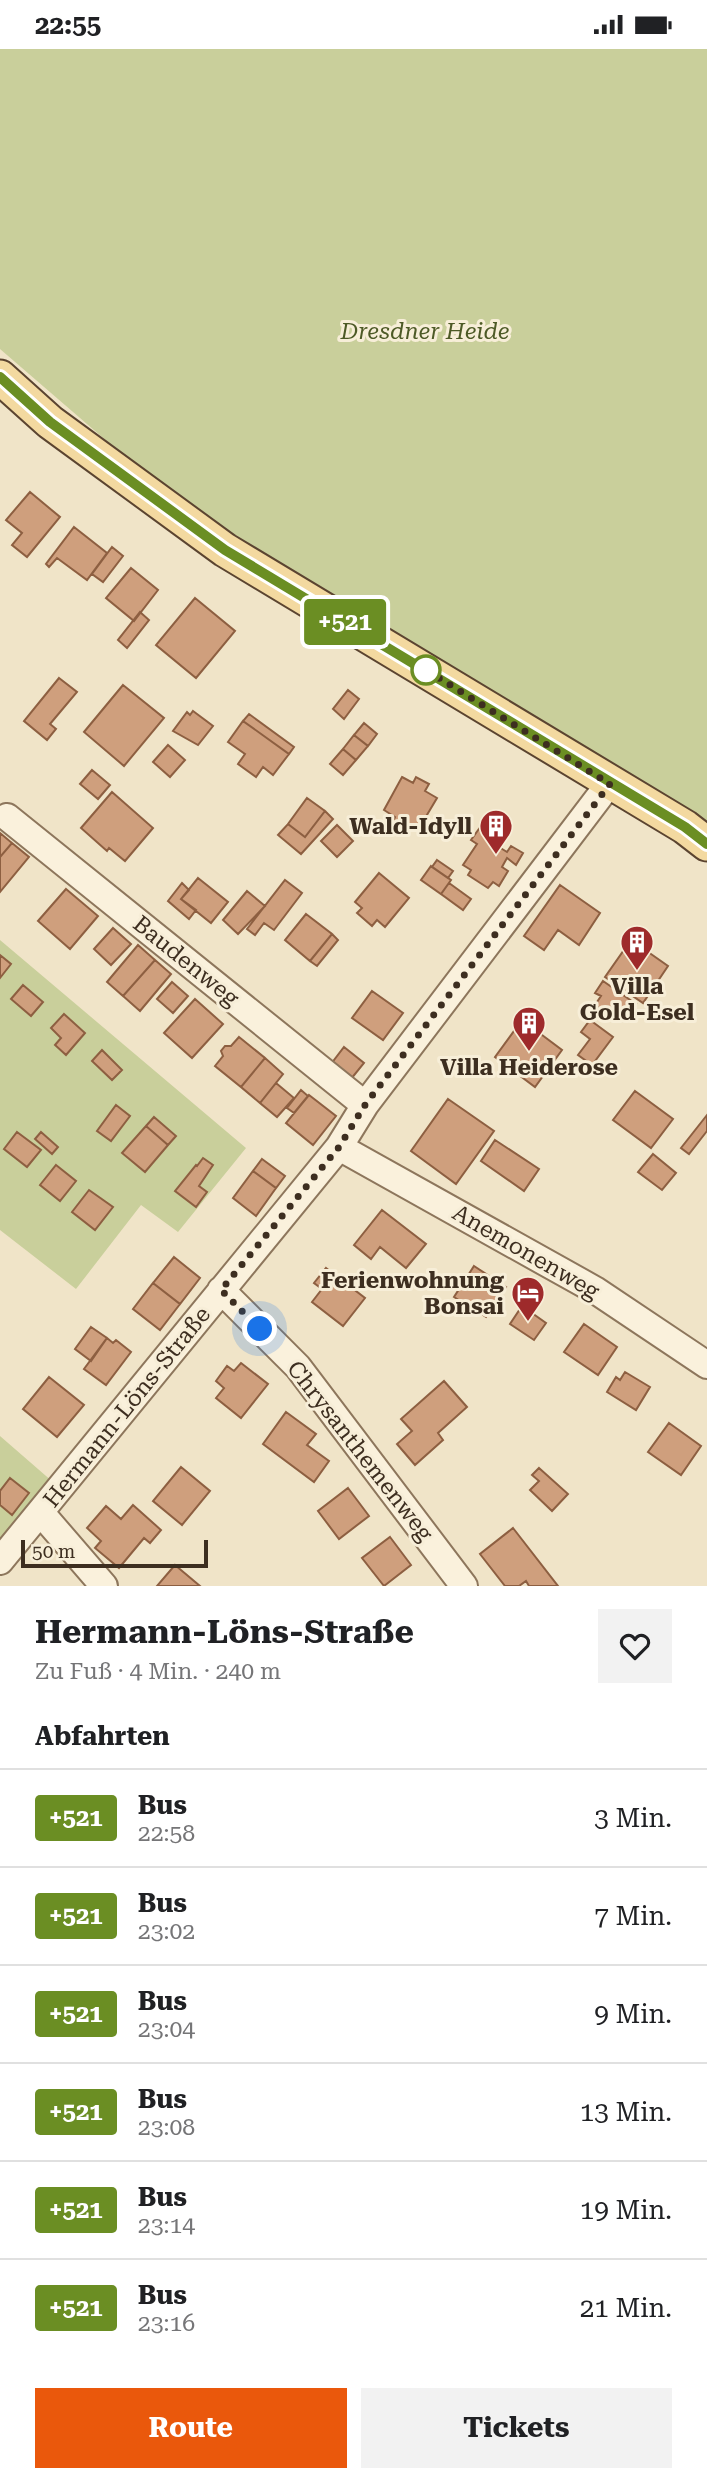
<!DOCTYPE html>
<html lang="de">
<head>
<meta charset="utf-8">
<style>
	body { margin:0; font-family:"Roboto Serif",serif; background:#f2f2f2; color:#202124; height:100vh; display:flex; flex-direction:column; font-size:26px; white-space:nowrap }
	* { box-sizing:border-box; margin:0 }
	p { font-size:23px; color:#757577 }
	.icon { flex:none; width:38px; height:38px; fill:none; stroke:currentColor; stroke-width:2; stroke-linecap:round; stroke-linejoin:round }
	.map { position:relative; height:1537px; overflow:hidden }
	.panel { display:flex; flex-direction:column; background:#fff; flex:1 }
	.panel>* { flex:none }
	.badge { padding:0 14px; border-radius:5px; font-size:24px; line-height:46px }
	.scale { position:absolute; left:21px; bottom:18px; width:187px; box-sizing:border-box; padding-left:7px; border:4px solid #3d2e20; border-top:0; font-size:19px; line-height:24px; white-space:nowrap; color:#3d2e20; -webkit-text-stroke:5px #f7eed8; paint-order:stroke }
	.you { position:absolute; width:35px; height:35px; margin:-18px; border:5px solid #fff; border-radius:50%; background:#1a73e8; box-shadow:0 0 0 10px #1a73e833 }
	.map>.badge { position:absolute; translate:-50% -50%; box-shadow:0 0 0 4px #fff }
	h2 { padding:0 35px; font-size:26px; line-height:63px }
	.round { display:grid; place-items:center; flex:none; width:74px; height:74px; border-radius:0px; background:#f2f2f2 }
	.summary { display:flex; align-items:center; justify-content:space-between; height:119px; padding:0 35px }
	h1 { font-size:33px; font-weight:700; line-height:52px }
	.primary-button { display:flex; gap:14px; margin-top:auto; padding:14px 35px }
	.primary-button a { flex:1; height:80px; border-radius:0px; background:#ea580c; color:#fff; font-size:28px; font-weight:700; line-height:80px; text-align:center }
	.primary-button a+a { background:#f2f2f2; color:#202124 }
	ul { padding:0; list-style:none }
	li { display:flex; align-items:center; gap:21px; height:98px; padding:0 35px; border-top:2px solid #e0e0e0 }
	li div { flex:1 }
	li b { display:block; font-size:26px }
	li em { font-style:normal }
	li .badge { min-width:77px; font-weight:700; text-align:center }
	.status { display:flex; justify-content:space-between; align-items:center; height:49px; padding:0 35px; background:#fff; direction:ltr }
	.status svg { height:19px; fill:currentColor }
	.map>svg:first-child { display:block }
	.green { fill:#c9cf9b }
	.building { fill:#cf9f7d; stroke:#8d5f41; stroke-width:2 }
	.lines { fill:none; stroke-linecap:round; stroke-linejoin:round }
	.minor-casing { stroke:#8d765c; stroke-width:30 }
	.major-casing { stroke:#5b4430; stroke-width:37 }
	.minor { stroke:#faf1dc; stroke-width:26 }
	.major { stroke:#f3d9a0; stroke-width:33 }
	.line-casing { stroke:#fff; stroke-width:16 }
	.line { stroke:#6b8e23; stroke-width:10 }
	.walk { stroke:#3d2e20; stroke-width:7; stroke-dasharray:0 12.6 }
	.stop-dot { fill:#fff; stroke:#6b8e23; stroke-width:3.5 }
	.labels { text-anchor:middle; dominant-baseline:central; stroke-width:6; stroke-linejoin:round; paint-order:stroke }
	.park-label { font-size:23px; font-style:italic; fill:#4d5a26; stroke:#f7eed8 }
	.poi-label { font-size:23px; font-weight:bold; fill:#3d2e20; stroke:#f7eed8; text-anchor:end }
	.street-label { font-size:23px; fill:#3d2e20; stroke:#f7eed8 }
</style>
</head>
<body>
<div class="status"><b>22:55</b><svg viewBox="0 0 49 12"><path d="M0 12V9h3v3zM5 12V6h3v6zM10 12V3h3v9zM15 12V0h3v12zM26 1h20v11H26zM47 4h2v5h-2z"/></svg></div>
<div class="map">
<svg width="707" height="1537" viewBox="0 0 707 1537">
	<rect width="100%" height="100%" fill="#f0e4c8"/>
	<path class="green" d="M0,0H707V794L218,488L0,300Z
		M0,891L246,1099L178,1183L141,1156L76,1240L0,1181Z
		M0,1387L61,1440L0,1512Z"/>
	<path class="building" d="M30,443L60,468L27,508L12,496L22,484L6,471Z
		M74,478L107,504L87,531L57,509L49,518L46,515Z
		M112,498L123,507L103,533L92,525Z
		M131,519L158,541L134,572L106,549Z
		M195,549L235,582L196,629L156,596Z
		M140,563L149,571L127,599L118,591Z
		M59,629L77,643L50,675L56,680L47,691L24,672Z
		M123,636L164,669L124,717L84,683Z
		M348,641L359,650L344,670L333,660Z
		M193,662L213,677L198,696L173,682L187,663L190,666Z
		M249,665L294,698L289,705L243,672Z
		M243,672L289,705L273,726L263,718L256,728L238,715L245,705L228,693Z
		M364,674L377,685L368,697L354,686Z
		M354,686L368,697L356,711L343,700Z
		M168,696L185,711L170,728L153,713Z
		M343,700L356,711L343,726L330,715Z
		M92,721L110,736L98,750L80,735Z
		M402,728L413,734L416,728L429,735L425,742L437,749L418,781L407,775L403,780L392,774L395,768L384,761Z
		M112,743L153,779L125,812L109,799L107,802L81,779Z
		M307,749L325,762L305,788L288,775Z
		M325,762L333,770L301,805L278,786L288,775L305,788Z
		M337,776L353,792L337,808L321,792Z
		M481,777L491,783L486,790L507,803L511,797L523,804L516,816L507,809L502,818L508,822L499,837L493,833L488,839L468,826L471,821L463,816L477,795L471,791Z
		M0,784L12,794L0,808Z
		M12,794L29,808L0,843V808Z
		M437,811L453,822L448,829L432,818Z
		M431,817L451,831L441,845L421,831Z
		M379,824L409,849L385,878L377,871L372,877L357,864L362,859L355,853Z
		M198,829L228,853L211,874L181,850Z
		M285,831L302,844L274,881L264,874L255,886L247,880Z
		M182,834L189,841L181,850L196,861L189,870L168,852Z
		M449,834L471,850L463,861L441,845Z
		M560,836L600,864L579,896L558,881L544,901L524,887Z
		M66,840L98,867L70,900L38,872Z
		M247,842L265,857L238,885L223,871Z
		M306,865L332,885L310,912L285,891Z
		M113,879L131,895L111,916L94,900Z
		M332,885L338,891L317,917L310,912Z
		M631,891L668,917L643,954L605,928Z
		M138,896L155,911L123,947L107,933Z
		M0,906L11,915L0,929Z
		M155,911L171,925L140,962L123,947Z
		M603,932L636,955L629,966L622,962L616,971L595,956L601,947L595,944Z
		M172,933L188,947L173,964L157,950Z
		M23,936L43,953L31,967L11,950Z
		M372,942L403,964L383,991L352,969Z
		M195,950L223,975L192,1009L164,984Z
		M64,965L85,984L66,1006L55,996L61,989L51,979Z
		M522,971L562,1001L535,1038L495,1008Z
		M590,971L613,988L592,1016L578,1006L590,990L581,983Z
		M239,988L265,1009L241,1038L215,1017L223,1007L221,1002L225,997H231Z
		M344,998L364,1014L351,1030L331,1015Z
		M102,1001L122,1021L112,1031L92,1012Z
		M265,1009L283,1025L260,1054L241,1038Z
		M276,1034L294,1049L277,1068L260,1054Z
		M301,1041L308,1047L294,1064L287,1059Z
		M635,1042L673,1070L651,1099L613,1071Z
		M309,1046L336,1067L313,1096L286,1074Z
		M448,1050L494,1082L456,1135L411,1102Z
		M116,1056L130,1067L111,1092L97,1082Z
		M707,1066V1082L689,1105L681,1099Z
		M154,1068L176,1087L168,1096L146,1077Z
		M146,1077L168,1096L145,1123L122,1104Z
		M17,1083L41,1101L27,1118L4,1100Z
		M41,1083L58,1098L52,1105L35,1090Z
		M495,1091L539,1120L524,1142L481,1112Z
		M653,1105L676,1124L662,1141L638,1123Z
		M203,1109L213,1116L199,1137L207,1143L196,1158L175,1142L196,1116L197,1117Z
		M262,1110L285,1127L276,1139L253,1122Z
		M56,1116L76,1132L60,1152L40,1136Z
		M253,1122L276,1139L256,1167L233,1149Z
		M89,1141L113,1158L95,1181L72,1163Z
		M382,1161L426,1195L406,1219L380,1198L371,1210L354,1196Z
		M174,1208L200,1229L180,1255L153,1234Z
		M474,1217L506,1238L486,1268L454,1248Z
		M326,1219L365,1249L343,1277L312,1253L322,1240L314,1234Z
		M153,1234L180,1255L160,1281L133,1260Z
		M522,1257L546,1274L534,1291L510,1275Z
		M584,1275L617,1298L598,1326L564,1303Z
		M91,1278L107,1289L91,1312L75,1300Z
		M107,1289L113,1294L116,1291L131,1303L106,1336L84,1320Z
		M241,1314L268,1335L241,1369L216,1349L224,1339L216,1332L227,1317L234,1322Z
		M625,1323L650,1338L636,1361L607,1343L616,1328L620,1331Z
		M49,1328L84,1356L57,1388L23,1360Z
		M444,1332L467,1358L438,1384L443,1391L415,1416L397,1395L412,1382L401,1370Z
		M286,1363L316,1385L307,1396L329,1412L314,1433L263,1395Z
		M669,1374L701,1397L681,1426L648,1403Z
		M181,1418L210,1442L182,1476L153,1452Z
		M539,1419L568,1445L552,1462L530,1441L539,1432L532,1426Z
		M10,1429L29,1444L12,1466L0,1456V1442Z
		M348,1439L369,1467L339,1490L318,1462Z
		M133,1456L161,1481L150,1494L144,1489L119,1519L95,1499L101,1492L87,1479L106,1457L121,1470Z
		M513,1479L558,1537H529L526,1532L519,1537H505L480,1505Z
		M390,1488L411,1516L384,1537L362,1509Z
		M175,1516L200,1537H157Z"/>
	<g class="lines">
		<defs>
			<path id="minor" d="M7,768L365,1056
				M339,1098L595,1241L707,1316
				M221,1241L298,1318L464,1537
				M41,1464L104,1537
				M0,1512L339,1098L365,1056L609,735"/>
			<path id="major" d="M0,328L50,373L225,501L685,778L707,795"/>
		</defs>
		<use href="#minor" class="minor-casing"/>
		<use href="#major" class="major-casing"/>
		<use href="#minor" class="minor"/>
		<use href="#major" class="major"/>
	</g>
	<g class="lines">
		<defs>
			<path id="line" d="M0,328L50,373L225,501L685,778L707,795"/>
		</defs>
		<use href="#line" class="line-casing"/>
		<use href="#line" class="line"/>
		<path class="walk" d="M260,1280L221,1241L339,1098L365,1056L610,735L426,621"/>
	</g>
	<defs>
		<symbol id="building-pin" viewBox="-11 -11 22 30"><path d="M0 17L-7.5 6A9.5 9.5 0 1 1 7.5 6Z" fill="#9e2a2b" stroke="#f7eed8"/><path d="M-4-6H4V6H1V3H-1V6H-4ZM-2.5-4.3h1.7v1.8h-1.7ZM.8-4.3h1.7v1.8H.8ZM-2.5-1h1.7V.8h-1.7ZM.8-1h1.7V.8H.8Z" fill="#fff"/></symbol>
		<symbol id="hotel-pin" viewBox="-11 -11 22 30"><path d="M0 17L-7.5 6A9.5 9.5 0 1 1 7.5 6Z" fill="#9e2a2b" stroke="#f7eed8"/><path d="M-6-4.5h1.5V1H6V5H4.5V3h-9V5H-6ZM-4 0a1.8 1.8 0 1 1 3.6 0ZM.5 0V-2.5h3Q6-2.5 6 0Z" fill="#fff"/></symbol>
	</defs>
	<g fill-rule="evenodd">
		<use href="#building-pin" x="477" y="758" width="38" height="52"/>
		<use href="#building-pin" x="618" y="874" width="38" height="52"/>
		<use href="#building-pin" x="510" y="955" width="38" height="52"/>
		<use href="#hotel-pin" x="509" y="1225" width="38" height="52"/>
	</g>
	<circle class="stop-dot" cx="426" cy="621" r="14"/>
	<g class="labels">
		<g class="park-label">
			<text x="425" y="282">Dresdner Heide</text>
		</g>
		<g class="poi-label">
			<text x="472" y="777">Wald-Idyll</text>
			<text x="637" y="937" text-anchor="middle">Villa<tspan x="637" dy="26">Gold-Esel</tspan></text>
			<text x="529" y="1018" text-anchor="middle">Villa Heiderose</text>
			<text x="504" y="1231">Ferienwohnung<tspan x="504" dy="26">Bonsai</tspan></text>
		</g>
		<g class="street-label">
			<text transform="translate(186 912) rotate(39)">Baudenweg</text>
			<text transform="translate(526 1203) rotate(30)">Anemonenweg</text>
			<text transform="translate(127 1358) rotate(-51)">Hermann-Löns-Straße</text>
			<text transform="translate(360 1402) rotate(52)">Chrysanthemenweg</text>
		</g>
	</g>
</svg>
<div class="scale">50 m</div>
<div class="you" style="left:260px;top:1280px"></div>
<b class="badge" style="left:345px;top:573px;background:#6b8e23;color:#fff">+521</b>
</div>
<section class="panel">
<div class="summary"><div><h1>Hermann-Löns-Straße</h1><p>Zu Fuß · 4 Min. · 240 m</p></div><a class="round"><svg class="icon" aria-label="heart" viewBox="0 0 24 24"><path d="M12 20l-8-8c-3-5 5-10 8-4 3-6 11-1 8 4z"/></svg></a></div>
<h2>Abfahrten</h2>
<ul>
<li><span class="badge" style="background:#6b8e23;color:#fff">+521</span><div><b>Bus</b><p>22:58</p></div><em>3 Min.</em></li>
<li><span class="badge" style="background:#6b8e23;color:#fff">+521</span><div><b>Bus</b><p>23:02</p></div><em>7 Min.</em></li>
<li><span class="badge" style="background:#6b8e23;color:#fff">+521</span><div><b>Bus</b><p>23:04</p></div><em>9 Min.</em></li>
<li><span class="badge" style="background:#6b8e23;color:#fff">+521</span><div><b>Bus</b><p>23:08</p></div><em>13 Min.</em></li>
<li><span class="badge" style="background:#6b8e23;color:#fff">+521</span><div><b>Bus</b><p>23:14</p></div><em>19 Min.</em></li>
<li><span class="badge" style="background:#6b8e23;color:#fff">+521</span><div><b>Bus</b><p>23:16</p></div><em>21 Min.</em></li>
</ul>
<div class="primary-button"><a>Route</a><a>Tickets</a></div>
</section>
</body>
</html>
